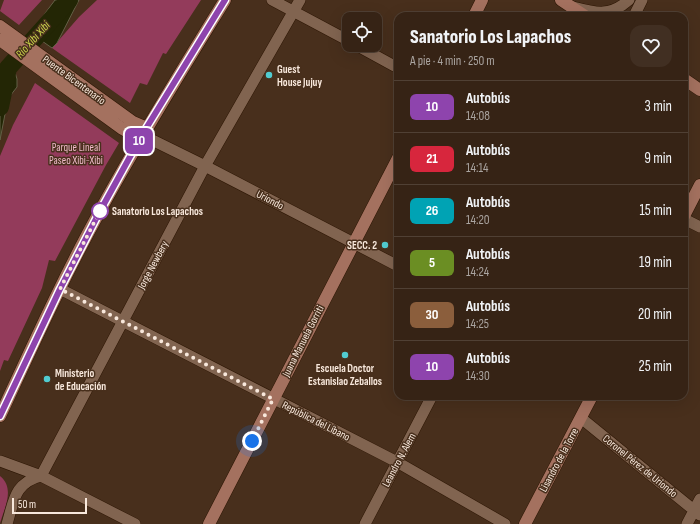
<!DOCTYPE html>
<html lang="es">
<head>
<meta charset="utf-8">
<style>
	body { margin:0; font-family:"Sofia Sans Condensed",sans-serif; background:#412f22; color:#f1f3f6; height:100vh; display:flex; flex-direction:column; font-size:15px; white-space:nowrap }
	* { box-sizing:border-box; margin:0 }
	p { font-size:13px; color:#aaa4a0 }
	.icon { flex:none; width:22px; height:22px; fill:none; stroke:currentColor; stroke-width:2; stroke-linecap:round; stroke-linejoin:round }
	.map { position:relative; flex:1; overflow:hidden }
	.details { position:absolute; left:394px; top:12px; width:294px; height:388px; display:flex; flex-direction:column; background:#362315; border-radius:12px; box-shadow:0 4px 16px #0002,0 0 0 1px #504034 }
	.details>* { flex:none }
	.badge { padding:0 8px; border-radius:6px; font-size:14px; line-height:26px }
	.controls { position:absolute; left:342px; top:12px; display:grid; gap:8px }
	.controls a { display:grid; place-items:center; width:40px; height:40px; border-radius:8px; background:#362315; box-shadow:0 4px 16px #0002,0 0 0 1px #504034; font-size:20px }
	.scale { position:absolute; left:12px; bottom:10px; width:75px; box-sizing:border-box; padding-left:4px; border:2px solid #f8e8dc; border-top:0; font-size:11px; line-height:14px; white-space:nowrap; color:#f8e8dc; -webkit-text-stroke:3px #482f1c; paint-order:stroke }
	.you { position:absolute; width:20px; height:20px; margin:-10px; border:3px solid #fff; border-radius:50%; background:#1a73e8; box-shadow:0 0 0 6px #1a73e833 }
	.map>.badge { position:absolute; translate:-50% -50%; box-shadow:0 0 0 2px #fff }
	.round { display:grid; place-items:center; flex:none; width:42px; height:42px; border-radius:12px; background:#412f22 }
	.head { display:flex; align-items:center; justify-content:space-between; height:68px; padding:0 16px }
	h1 { font-size:19px; font-weight:800; line-height:30px }
	ul { padding:0; list-style:none }
	li { display:flex; align-items:center; gap:12px; height:52px; padding:0 16px; border-top:1px solid #504034 }
	li div { flex:1 }
	li b { display:block; font-size:15px }
	li em { font-style:normal }
	li .badge { min-width:44px; font-weight:700; text-align:center }
	.map>svg:first-child { display:block }
	.green { fill:#933b5b }
	.water { fill:#232605; stroke:#636046 }
	.lines { fill:none; stroke-linecap:round; stroke-linejoin:round }
	.river { stroke:#232605; stroke-width:18 }
	.street-casing { stroke:#2d1604; stroke-width:12 }
	.secondary-casing { stroke:#2d1604; stroke-width:13 }
	.street { stroke:#816450; stroke-width:11 }
	.secondary { stroke:#a4715f; stroke-width:12 }
	.line-casing { stroke:#fff; stroke-width:9 }
	.line { stroke:#8e44ad; stroke-width:6 }
	.walk { stroke:#f8e8dc; stroke-width:4; stroke-dasharray:0 7.2 }
	.poi-dot { fill:#51ccd1; stroke:#482f1c; stroke-width:1.5 }
	.stop-dot { fill:#fff; stroke:#8e44ad; stroke-width:2 }
	.labels { text-anchor:middle; dominant-baseline:central; stroke-width:3; stroke-linejoin:round; paint-order:stroke }
	.poi-label { font-size:11px; font-weight:bold; fill:#f8e8dc; stroke:#482f1c; text-anchor:start }
	.street-label { font-size:11px; fill:#f8e8dc; stroke:#482f1c }
	.park-label { font-size:11px; fill:#efbac9; stroke:#482f1c }
	.stop-label { font-size:11px; font-weight:bold; fill:#f8e8dc; stroke:#482f1c; text-anchor:start }
	.water-label { font-size:12px; font-style:italic; fill:#c9d44a; stroke:#482f1c }
</style>
</head>
<body>
<div class="map">
<svg width="700" height="524" viewBox="0 0 700 524">
	<rect width="100%" height="100%" fill="#482f1c"/>
	<path class="green" d="M4,0H42L19,25L0,11Z
		M97,0H201L166,54L163,53L147,85L140,83L130,103L52,48L79,17Z
		M35,83L119,143L106,165L55,261L49,260L42,288L8,361L4,360L0,371V156L13,125Z
		M0,476C15,488 5,507 0,523Z"/>
	<path class="water" d="M55,0H79L57,43L52,48L32,34L46,12Z
		M4,62L14,69L17,79V87L10,96L6,109L0,140V70Z"/>
	<g class="lines">
		<path class="river" d="M0,107L8,68L69,0"/>
		<defs>
			<path id="street" d="M272,0L349,41
				M573,7C596,13 610,17 629,0
				M634,16L642,0
				M356,45L398,68
				M142,135L205,166L398,266
				M684,219L700,227
				M60,289L397,462L505,524
				M581,418L700,515
				M0,461L41,476L135,524
				M7,524C14,501 14,483 41,476L205,166L300,0
				M365,524L432,396
				M687,524L700,499"/>
			<path id="secondary" d="M561,0L585,16
				M474,16L482,0
				M0,26L133,122L147,128
				M0,40L121,128L128,132L142,135
				M684,79L700,90
				M684,216L700,185
				M0,416C32,347 63,278 100,211C139,139 182,70 225,0
				M209,524L398,158
				M525,524L592,396"/>
		</defs>
		<use href="#street" class="street-casing"/>
		<use href="#secondary" class="secondary-casing"/>
		<use href="#street" class="street"/>
		<use href="#secondary" class="secondary"/>
	</g>
	<g class="lines">
		<defs>
			<path id="line" d="M0,416L60,289L99,213L142,135L225,0"/>
		</defs>
		<use href="#line" class="line-casing"/>
		<use href="#line" class="line"/>
		<path class="walk" d="M100,211L60,289L273,399L252,441"/>
	</g>
	<g class="poi-dot">
		<circle cx="269" cy="75" r="4"/>
		<circle cx="385" cy="245" r="4"/>
		<circle cx="345" cy="355" r="4"/>
		<circle cx="47" cy="379" r="4"/>
	</g>
	<circle class="stop-dot" cx="100" cy="211" r="8"/>
	<g class="labels">
		<g class="poi-label">
			<text x="277" y="69">Guest<tspan x="277" dy="13">House Jujuy</tspan></text>
			<text x="377" y="245" text-anchor="end">SECC. 2</text>
			<text x="345" y="368" text-anchor="middle">Escuela Doctor<tspan x="345" dy="13">Estanislao Zeballos</tspan></text>
			<text x="55" y="373">Ministerio<tspan x="55" dy="13">de Educación</tspan></text>
		</g>
		<g class="street-label">
			<text transform="translate(74 80) rotate(36)">Puente Bicentenario</text>
			<text transform="translate(270 200) rotate(27)">Uriondo</text>
			<text transform="translate(153 265) rotate(-62)">Jorge Newbery</text>
			<text transform="translate(303 341) rotate(-63)">Juana Manuela Gorriti</text>
			<text transform="translate(316 421) rotate(27)">República del Líbano</text>
			<text transform="translate(399 460) rotate(-62)">Leandro N. Alem</text>
			<text transform="translate(559 460) rotate(-62)">Lisandro de la Torre</text>
			<text transform="translate(640 466) rotate(39)">Coronel Pérez de Uriondo</text>
		</g>
		<g class="park-label">
			<text x="76" y="147">Parque Lineal<tspan x="76" dy="13">Paseo Xibi-Xibi</tspan></text>
		</g>
		<g class="stop-label">
			<text x="112" y="211">Sanatorio Los Lapachos</text>
		</g>
		<g class="water-label">
			<text transform="translate(33 40) rotate(-48)">Río Xibi Xibi</text>
		</g>
	</g>
</svg>
<div class="controls">
<a><svg class="icon" aria-label="locate" viewBox="0 0 24 24"><circle cx="12" cy="12" r="6"/><path d="M12 2v4M12 18v4M2 12h4M18 12h4"/></svg></a>
</div>
<div class="scale">50 m</div>
<div class="you" style="left:252px;top:441px"></div>
<b class="badge" style="left:139px;top:141px;background:#8e44ad;color:#fff">10</b>
<section class="details">
<div class="head"><div><h1>Sanatorio Los Lapachos</h1><p>A pie · 4 min · 250 m</p></div><a class="round"><svg class="icon" aria-label="heart" viewBox="0 0 24 24"><path d="M12 20l-8-8c-3-5 5-10 8-4 3-6 11-1 8 4z"/></svg></a></div>
<ul>
<li><span class="badge" style="background:#8e44ad;color:#fff">10</span><div><b>Autobús</b><p>14:08</p></div><em>3 min</em></li>
<li><span class="badge" style="background:#d7263d;color:#fff">21</span><div><b>Autobús</b><p>14:14</p></div><em>9 min</em></li>
<li><span class="badge" style="background:#00a3b4;color:#fff">26</span><div><b>Autobús</b><p>14:20</p></div><em>15 min</em></li>
<li><span class="badge" style="background:#6b8e23;color:#fff">5</span><div><b>Autobús</b><p>14:24</p></div><em>19 min</em></li>
<li><span class="badge" style="background:#8b5e3c;color:#fff">30</span><div><b>Autobús</b><p>14:25</p></div><em>20 min</em></li>
<li><span class="badge" style="background:#8e44ad;color:#fff">10</span><div><b>Autobús</b><p>14:30</p></div><em>25 min</em></li>
</ul>
</section>
</div>
</body>
</html>
